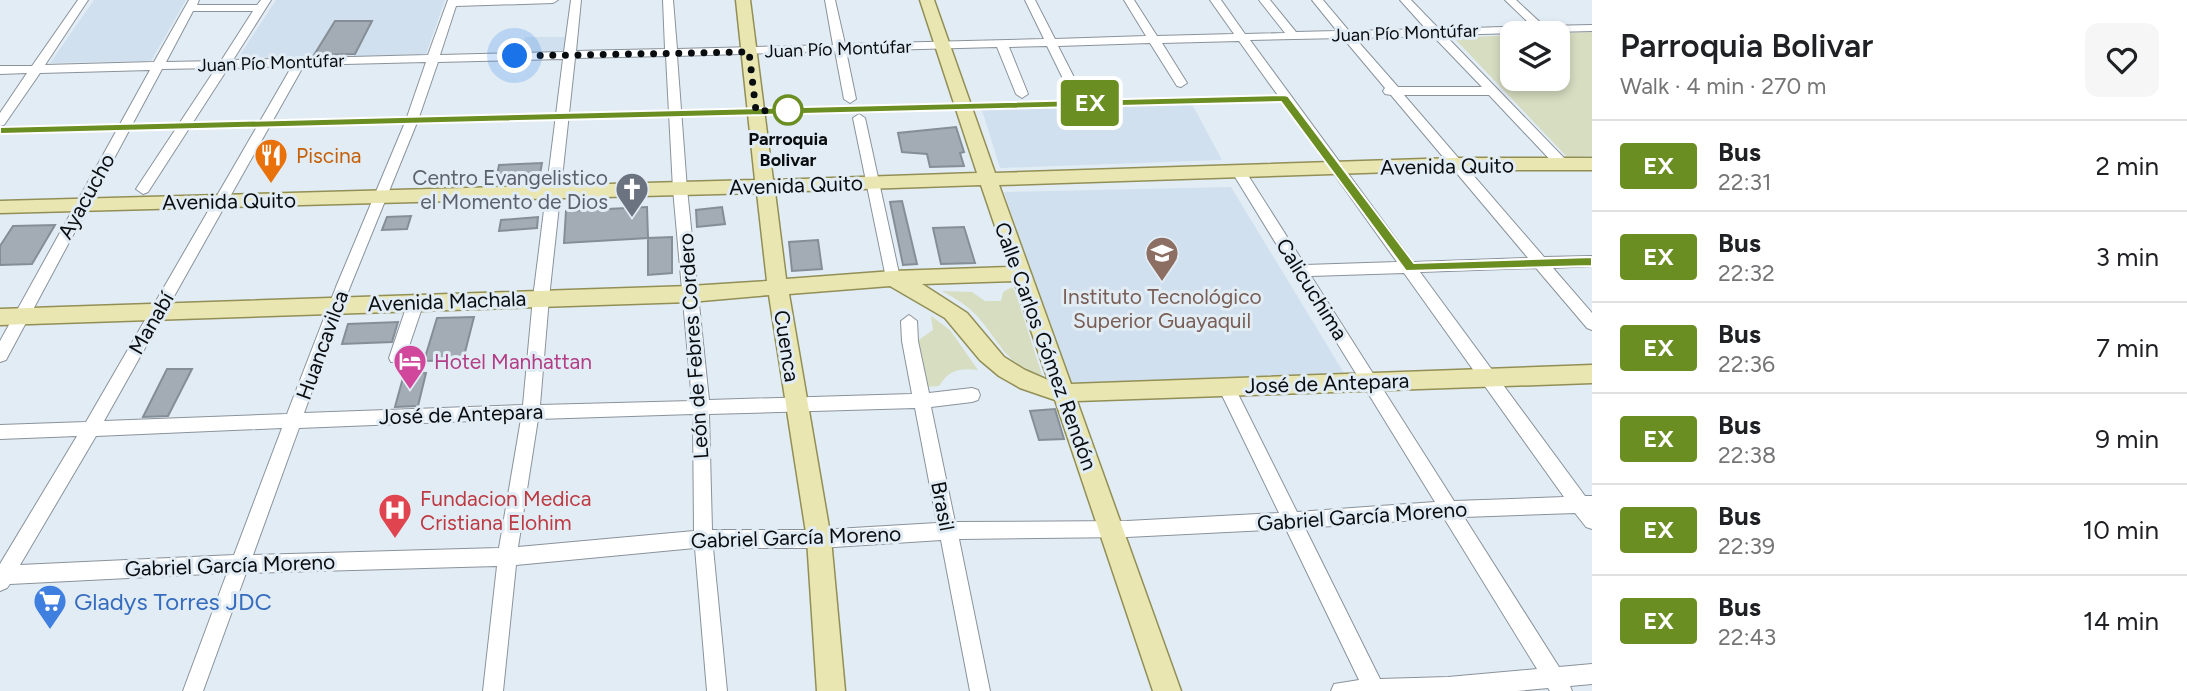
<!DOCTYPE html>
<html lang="en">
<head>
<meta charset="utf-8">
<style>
	body { margin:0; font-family:Figtree,sans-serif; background:#f6f6f6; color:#202124; height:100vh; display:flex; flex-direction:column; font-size:26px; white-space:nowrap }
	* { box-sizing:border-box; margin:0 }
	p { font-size:23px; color:#757577 }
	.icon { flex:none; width:38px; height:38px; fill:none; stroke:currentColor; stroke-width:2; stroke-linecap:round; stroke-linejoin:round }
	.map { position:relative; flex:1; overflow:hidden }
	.sheet { display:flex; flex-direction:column; background:#fff; width:595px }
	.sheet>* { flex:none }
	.badge { padding:0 14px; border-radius:5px; font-size:24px; line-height:46px }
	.fabs { position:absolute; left:1500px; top:21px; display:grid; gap:14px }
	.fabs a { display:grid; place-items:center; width:70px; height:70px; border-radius:14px; background:#fff; box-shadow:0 4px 10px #0003; font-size:35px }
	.you { position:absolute; width:35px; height:35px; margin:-18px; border:5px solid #fff; border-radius:50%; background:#1a73e8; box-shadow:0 0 0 10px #1a73e833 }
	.map>.badge { position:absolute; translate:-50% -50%; box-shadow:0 0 0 4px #fff }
	.round { display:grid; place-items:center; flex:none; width:74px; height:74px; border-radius:14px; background:#f6f6f6 }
	.summary { display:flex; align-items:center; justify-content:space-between; height:119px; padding:0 28px }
	h1 { font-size:33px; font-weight:600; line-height:52px }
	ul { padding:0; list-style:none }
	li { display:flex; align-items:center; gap:21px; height:91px; padding:0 28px; border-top:2px solid #e0e0e0 }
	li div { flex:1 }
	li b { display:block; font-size:26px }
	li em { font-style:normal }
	li .badge { min-width:77px; font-weight:700; text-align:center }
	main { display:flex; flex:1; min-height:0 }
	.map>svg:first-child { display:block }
	.built { fill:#d0e0ee }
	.green { fill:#d7ddc1 }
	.building { fill:#a3acb4; stroke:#858e96; stroke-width:2 }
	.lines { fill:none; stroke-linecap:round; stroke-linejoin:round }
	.minor-casing { stroke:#8a939b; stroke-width:2 }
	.major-casing { stroke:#928f56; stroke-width:3 }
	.minor { fill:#fff; fill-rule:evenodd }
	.major { fill:#e9e6b1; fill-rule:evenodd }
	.line { fill:#6b8e23; stroke:#fff; stroke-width:2 }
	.walk { stroke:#090d0f; stroke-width:7; stroke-dasharray:0 12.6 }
	.stop-dot { fill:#fff; stroke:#6b8e23; stroke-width:3.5 }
	.labels { text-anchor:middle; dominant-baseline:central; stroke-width:6; stroke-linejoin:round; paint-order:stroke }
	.far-street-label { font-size:18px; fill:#090d0f; stroke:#e2ecf5 }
	.far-stop-label { font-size:18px; font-weight:bold; fill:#090d0f; stroke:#e2ecf5 }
	.food-label { font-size:21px; fill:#c56008; stroke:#e2ecf5; text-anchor:start }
	.street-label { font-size:21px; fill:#090d0f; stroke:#e2ecf5 }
	.worship-label { font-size:21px; fill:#5b616d; stroke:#e2ecf5; text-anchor:end }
	.education-label { font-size:21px; fill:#785e54; stroke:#e2ecf5 }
	.hotel-label { font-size:21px; fill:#b23c85; stroke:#e2ecf5; text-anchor:start }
	.health-label { font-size:21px; fill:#be3a42; stroke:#e2ecf5; text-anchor:start }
	.near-shop-label { font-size:24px; fill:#366cbe; stroke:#e2ecf5; text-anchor:start }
</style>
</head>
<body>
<main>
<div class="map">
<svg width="1592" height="691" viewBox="0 0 1592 691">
	<rect width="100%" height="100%" fill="#e2ecf5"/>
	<path class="built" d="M94,0H186L151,61L50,63Z
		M276,0H445L426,54L354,56L372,21H336L312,57L238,58Z
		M525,37H569L566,52L521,53Z
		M1191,102L1222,160L1000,168L982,110Z
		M1231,187L1344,373L1071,387L1004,192Z"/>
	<path class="green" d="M1592,32V156L1567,157L1454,38L1512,35V79H1558V33Z
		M1012,287L1015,291L1042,375C1005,365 1001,343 978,317C968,306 955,298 942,291L972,292L985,301H1001L1003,292Z
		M931,316L950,330L978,370C959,368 949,370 939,386L926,387L917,341L933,330Z"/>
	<path class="building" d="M335,21H372L355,54L314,55Z
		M956,127L964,152L960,153L964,166L930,167L927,154L902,152L898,133Z
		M542,163L539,179L496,181L499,165Z
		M902,201L917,264L903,265L890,202Z
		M647,207L648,238L564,243L566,211Z
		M722,207L725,224L697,227L696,210Z
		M411,216L407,229L382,230L387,217Z
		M538,217L537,228L499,231L501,220Z
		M55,225L32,264L0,265V246L13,226Z
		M964,227L975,263L941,264L933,228Z
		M672,237V273L648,275V238Z
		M818,240L822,269L792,271L789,242Z
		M474,317L463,360L424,361L437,318Z
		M398,322L392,342L342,344L348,324Z
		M167,369H192L168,416L143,417Z
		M426,373L418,406L395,407L404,374Z
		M1055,409L1064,439L1039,440L1030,411Z"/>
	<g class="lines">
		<defs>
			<path id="minor" d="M78,0H88L45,65L154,62L189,0H199L197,5H257L261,0H271L233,60L428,55L448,0H558L553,3L456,6L440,55L564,52L571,0H581L576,51L665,49L663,0H673L677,49L833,45L825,0H835L845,44L1044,39L1025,0H1035L1055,39L1146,36L1124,0H1134L1157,36L1234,34L1210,0H1221L1245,34L1285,33L1259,0H1270L1296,32L1337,31L1312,0H1323L1349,31L1426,29L1400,0H1411L1439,29L1532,26L1505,0H1516L1544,26L1592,25V31L1445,35L1567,161V167H1557L1489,95H1404L1544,257L1592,256V266L1553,268L1592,313V330L1587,328L1536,268L1420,272L1585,496H1592V529L1586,527L1575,513L1464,517L1559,667L1592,664V684L1570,686L1572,691H1550L1548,688L1517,691H1331L1334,684L1359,680L1286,529L1127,537L959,539L990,691H970L941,540L819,548H713L727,691H707L695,548L516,565L503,691H483L497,566L246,573L203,691H183L227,573L10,584L7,588L0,591V564L77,436L0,439V425L86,422L292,66L228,68L148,192L143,194L136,189L216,68L162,69L6,360L0,362V341L150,70L40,73L4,125L0,126V113L27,73L0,74V66H32ZM193,11H253L221,61L166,62ZM1433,36L1482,87H1398L1355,38ZM1343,38L1385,88L1383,91L1385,94L1391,95L1528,258L1413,262L1250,40ZM1239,41L1397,262L1305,265L1244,169L1239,168L1232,172L1435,502L1297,512L1232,382H1220L1218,387L1279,513L1127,521L955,522L931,407L972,402L978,400L980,395L978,390L972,388L929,393L918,341L917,321L909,315L901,321L902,341L912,394L709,400L687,189L677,56L835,51L844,99L850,103L856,99L846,51L997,47L1016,94L1022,98L1028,94L1009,47L1047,46L1070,93L1076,97L1082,93L1058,46L1150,43L1177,86L1181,87L1187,83L1162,43ZM666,56L673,189L692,401L540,405L549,298L575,58ZM563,59L533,298L523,405L304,413L350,287L418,120L438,62ZM426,62L406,120L336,287L287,414L104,421L304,65ZM1404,273L1564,497L1454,501L1311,276ZM915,408L937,523L819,530H712L709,414ZM693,414L694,531L518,547L538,419ZM521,419L499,548L253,555L299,428ZM282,428L234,555L20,565L96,436ZM1444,518L1537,669L1448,677L1380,679L1305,528Z
				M859,114L865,118L900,278L893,283L886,278L853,118Z
				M416,296L424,302L405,358L403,362H391L389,358L408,302Z"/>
			<path id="major" d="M736,0H750L773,180L977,173L920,0H934L995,173L1455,158H1592V170H1455L999,185L1071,384L1592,365V383L1077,401L1181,691H1153L1055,400L1020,388L999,376L980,360L945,318L890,286L789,294L831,539L845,691H817L807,539L769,295L690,302L0,325V309L690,286L767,281L757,193L0,213V201L755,180ZM981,185L1009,267L893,271L786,279L775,192ZM1014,281L1048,380L1025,370L1004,357L967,313L922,284Z"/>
		</defs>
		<use href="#minor" class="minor-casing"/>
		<use href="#major" class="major-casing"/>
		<use href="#minor" class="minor"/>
		<use href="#major" class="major"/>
	</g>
	<path class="line" d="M1284,95L1288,96L1414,263L1592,257V266L1406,271L1281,102L0,134V127Z"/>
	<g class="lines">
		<path class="walk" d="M515,56L749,52L756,111L788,110"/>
	</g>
	<defs>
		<symbol id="restaurant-pin" viewBox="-11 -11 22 30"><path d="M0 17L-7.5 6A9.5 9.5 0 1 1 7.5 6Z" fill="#e8710a" stroke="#e2ecf5"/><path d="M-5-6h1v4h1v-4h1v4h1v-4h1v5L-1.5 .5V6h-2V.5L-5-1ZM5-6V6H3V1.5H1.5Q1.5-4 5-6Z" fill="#fff"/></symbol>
		<symbol id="church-pin" viewBox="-11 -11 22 30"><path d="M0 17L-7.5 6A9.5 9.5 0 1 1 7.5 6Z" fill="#6b7280" stroke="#e2ecf5"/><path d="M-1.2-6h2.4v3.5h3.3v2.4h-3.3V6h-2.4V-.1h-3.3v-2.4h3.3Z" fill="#fff"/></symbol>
		<symbol id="school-pin" viewBox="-11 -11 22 30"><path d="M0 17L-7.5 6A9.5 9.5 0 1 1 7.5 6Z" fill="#8d6e63" stroke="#e2ecf5"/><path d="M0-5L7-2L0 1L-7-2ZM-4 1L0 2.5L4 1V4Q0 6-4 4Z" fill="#fff"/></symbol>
		<symbol id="hotel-pin" viewBox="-11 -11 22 30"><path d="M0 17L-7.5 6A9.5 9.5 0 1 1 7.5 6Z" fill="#d1479c" stroke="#e2ecf5"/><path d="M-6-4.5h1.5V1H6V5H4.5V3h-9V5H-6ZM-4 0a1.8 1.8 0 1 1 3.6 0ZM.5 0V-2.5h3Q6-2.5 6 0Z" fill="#fff"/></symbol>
		<symbol id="hospital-pin" viewBox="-11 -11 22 30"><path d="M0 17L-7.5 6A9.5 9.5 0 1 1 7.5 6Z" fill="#e0444e" stroke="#e2ecf5"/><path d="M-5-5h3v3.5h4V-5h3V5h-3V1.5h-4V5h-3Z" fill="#fff"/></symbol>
		<symbol id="supermarket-pin" viewBox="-11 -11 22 30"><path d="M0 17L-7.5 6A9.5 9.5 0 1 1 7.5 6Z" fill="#3f7fe0" stroke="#e2ecf5"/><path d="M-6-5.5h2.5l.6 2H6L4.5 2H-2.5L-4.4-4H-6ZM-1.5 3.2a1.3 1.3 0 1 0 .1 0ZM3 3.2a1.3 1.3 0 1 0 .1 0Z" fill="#fff"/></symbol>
	</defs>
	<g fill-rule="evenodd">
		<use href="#restaurant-pin" x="252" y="136" width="38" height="52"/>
		<use href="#church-pin" x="613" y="170" width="38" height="52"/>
		<use href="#school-pin" x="1143" y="234" width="38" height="52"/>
		<use href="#hotel-pin" x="391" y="342" width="38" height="52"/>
		<use href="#hospital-pin" x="376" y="491" width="38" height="52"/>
		<use href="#supermarket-pin" x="31" y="582" width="38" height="52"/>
	</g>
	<circle class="stop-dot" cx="788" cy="110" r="14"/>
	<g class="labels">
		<g class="far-street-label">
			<text transform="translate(1405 33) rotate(-2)">Juan Pío Montúfar</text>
			<text transform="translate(838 49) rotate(-2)">Juan Pío Montúfar</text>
			<text transform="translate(271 63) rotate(-2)">Juan Pío Montúfar</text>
		</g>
		<g class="far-stop-label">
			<text x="788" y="139">Parroquia<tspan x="788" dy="21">Bolivar</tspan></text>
		</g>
		<g class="food-label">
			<text x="296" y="155">Piscina</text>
		</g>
		<g class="street-label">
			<text transform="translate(1447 166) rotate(-1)">Avenida Quito</text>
			<text transform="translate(796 185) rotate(-2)">Avenida Quito</text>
			<text transform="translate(86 196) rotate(-61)">Ayacucho</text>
			<text transform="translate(229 201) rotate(-1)">Avenida Quito</text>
			<text transform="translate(1312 289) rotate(58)">Calicuchima</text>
			<text transform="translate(447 301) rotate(-2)">Avenida Machala</text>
			<text transform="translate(151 323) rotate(-60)">Manabí</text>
			<text transform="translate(322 345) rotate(-70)">Huancavilca</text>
			<text transform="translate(693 346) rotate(-94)">León de Febres Cordero</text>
			<text transform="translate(787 346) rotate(81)">Cuenca</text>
			<text transform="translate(1046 346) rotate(70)">Calle Carlos Gómez Rendón</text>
			<text transform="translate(1327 383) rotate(-2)">José de Antepara</text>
			<text transform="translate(461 414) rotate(-2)">José de Antepara</text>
			<text transform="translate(943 506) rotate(79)">Brasil</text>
			<text transform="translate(1362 516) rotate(-4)">Gabriel García Moreno</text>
			<text transform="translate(796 537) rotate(-2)">Gabriel García Moreno</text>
			<text transform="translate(230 565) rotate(-2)">Gabriel García Moreno</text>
		</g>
		<g class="worship-label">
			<text x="608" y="177">Centro Evangelistico<tspan x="608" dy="24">el Momento de Dios</tspan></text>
		</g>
		<g class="education-label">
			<text x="1162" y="296">Instituto Tecnológico<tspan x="1162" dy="24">Superior Guayaquil</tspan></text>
		</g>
		<g class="hotel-label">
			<text x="434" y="361">Hotel Manhattan</text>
		</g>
		<g class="health-label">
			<text x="420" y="498">Fundacion Medica<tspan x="420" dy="24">Cristiana Elohim</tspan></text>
		</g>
		<g class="near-shop-label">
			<text x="74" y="601">Gladys Torres JDC</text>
		</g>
	</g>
</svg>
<div class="fabs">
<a><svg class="icon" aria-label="layers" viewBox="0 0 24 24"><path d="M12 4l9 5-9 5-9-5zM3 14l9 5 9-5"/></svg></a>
</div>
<div class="you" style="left:515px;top:56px"></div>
<b class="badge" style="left:1090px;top:103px;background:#6b8e23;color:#fff">EX</b>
</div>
<section class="sheet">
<div class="summary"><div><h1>Parroquia Bolivar</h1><p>Walk · 4 min · 270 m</p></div><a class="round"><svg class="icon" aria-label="heart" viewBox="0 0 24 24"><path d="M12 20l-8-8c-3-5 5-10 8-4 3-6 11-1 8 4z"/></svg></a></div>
<ul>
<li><span class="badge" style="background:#6b8e23;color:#fff">EX</span><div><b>Bus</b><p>22:31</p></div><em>2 min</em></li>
<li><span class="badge" style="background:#6b8e23;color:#fff">EX</span><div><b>Bus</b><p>22:32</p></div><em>3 min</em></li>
<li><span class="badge" style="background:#6b8e23;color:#fff">EX</span><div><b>Bus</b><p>22:36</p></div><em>7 min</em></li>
<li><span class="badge" style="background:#6b8e23;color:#fff">EX</span><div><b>Bus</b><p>22:38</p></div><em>9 min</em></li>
<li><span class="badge" style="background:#6b8e23;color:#fff">EX</span><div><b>Bus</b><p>22:39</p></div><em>10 min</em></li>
<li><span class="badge" style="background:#6b8e23;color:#fff">EX</span><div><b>Bus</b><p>22:43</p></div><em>14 min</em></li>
</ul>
</section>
</main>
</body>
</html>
